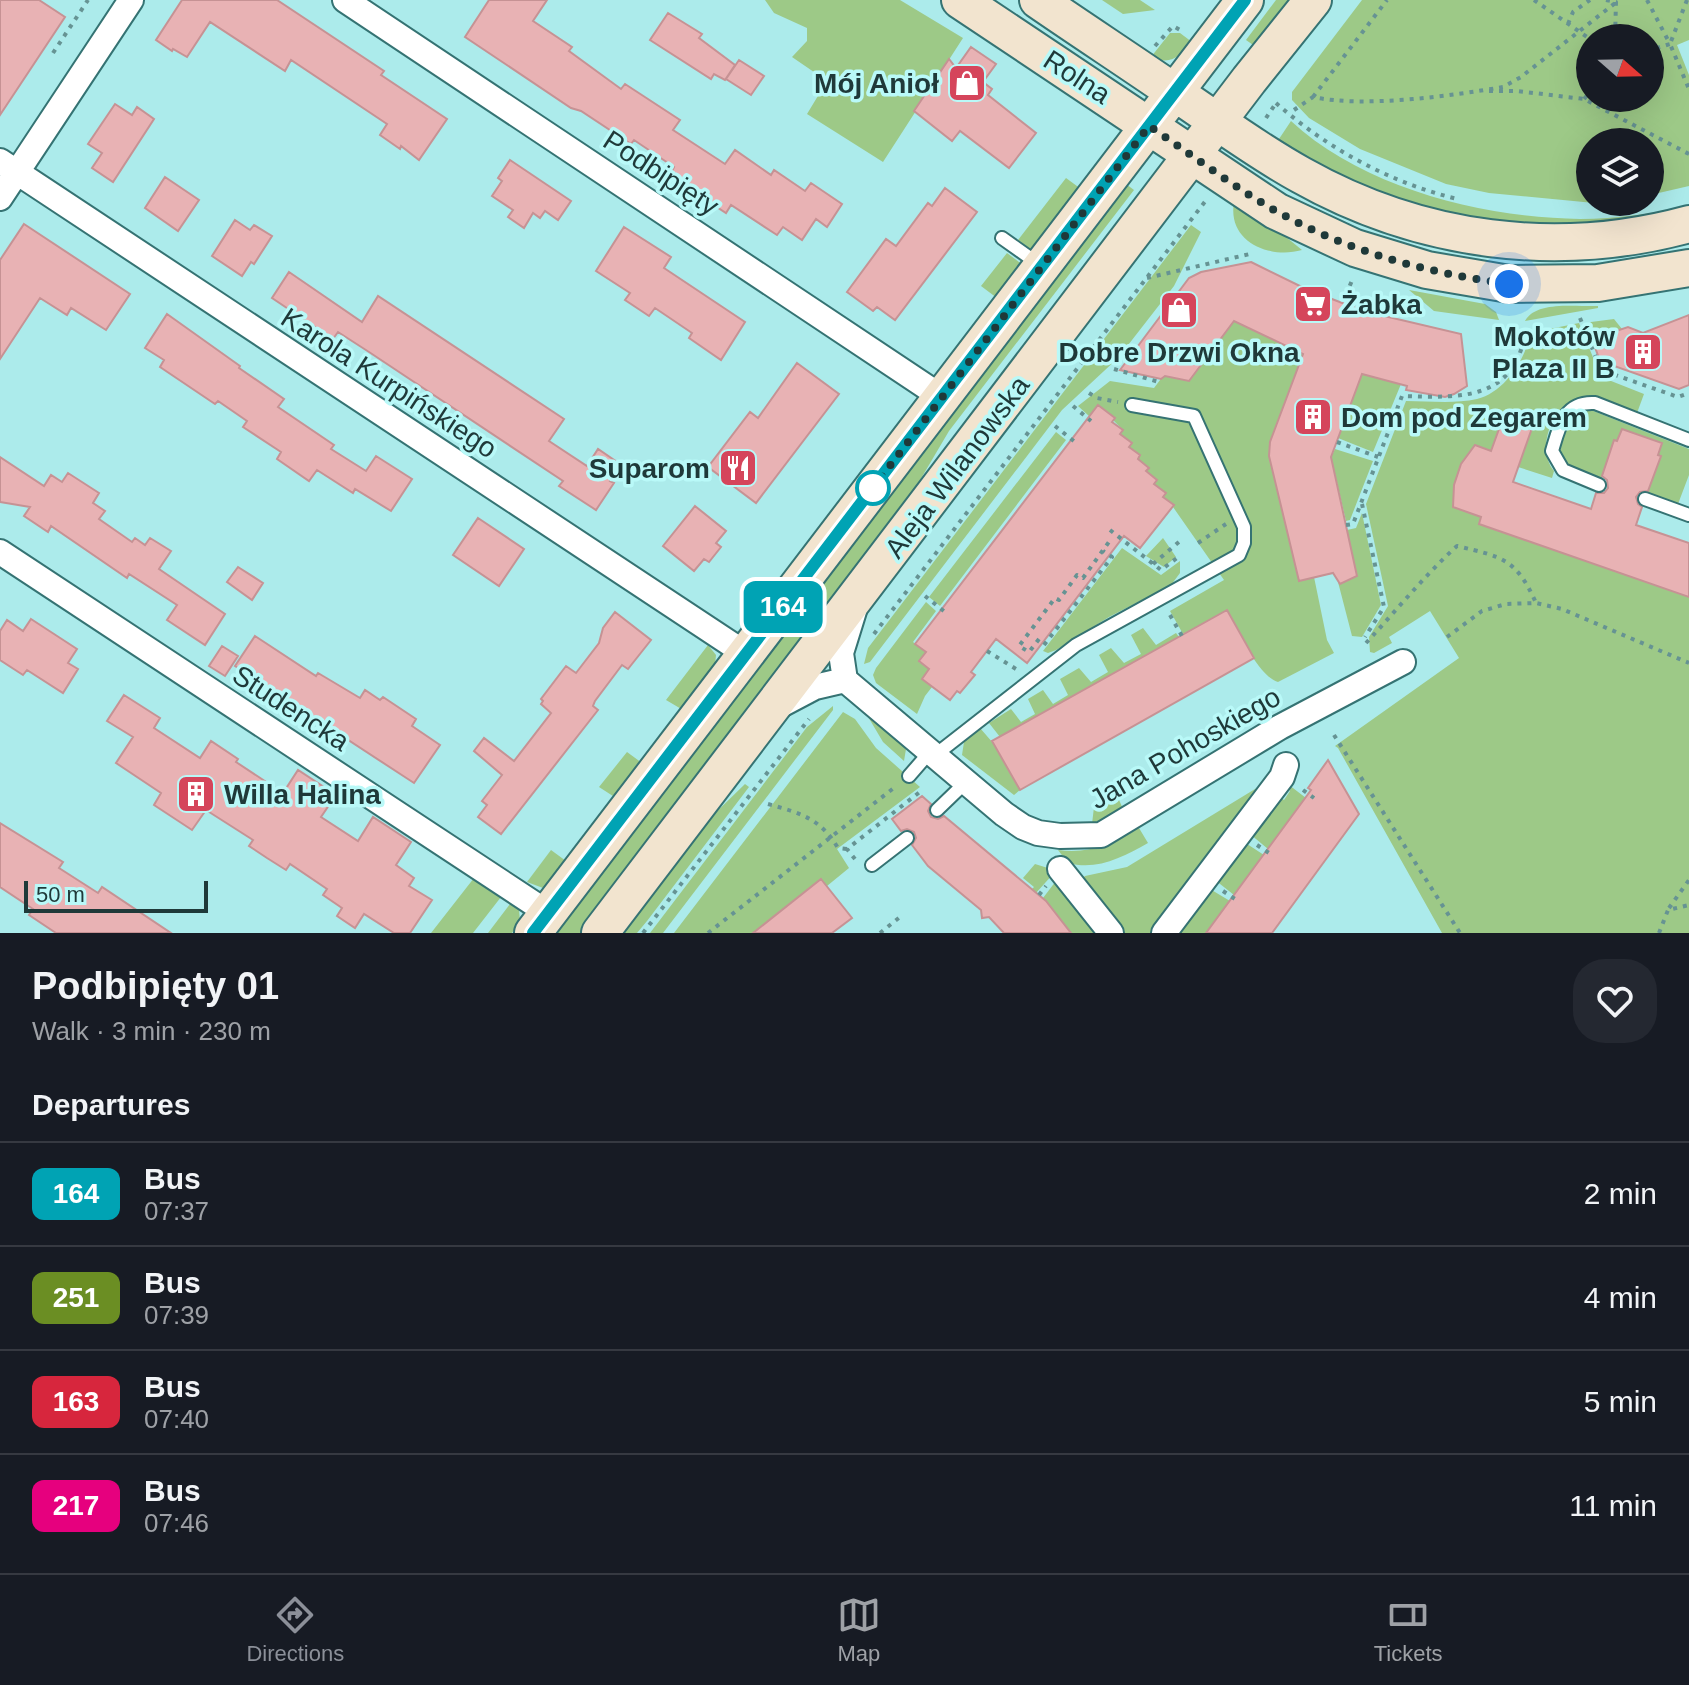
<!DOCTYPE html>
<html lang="en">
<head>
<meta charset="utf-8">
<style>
	body { margin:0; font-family:Arial,sans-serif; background:#242831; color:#f1f3f6; height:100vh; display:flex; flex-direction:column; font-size:30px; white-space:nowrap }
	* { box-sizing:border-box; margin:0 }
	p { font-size:26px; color:#9ea1a6 }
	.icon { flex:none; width:44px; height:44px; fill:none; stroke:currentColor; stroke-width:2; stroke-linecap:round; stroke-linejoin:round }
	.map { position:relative; height:933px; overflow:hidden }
	.details { display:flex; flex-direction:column; background:#171b24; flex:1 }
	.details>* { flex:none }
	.badge { padding:0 16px; border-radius:12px; font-size:28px; line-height:52px }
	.needle { width:52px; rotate:110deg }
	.buttons { position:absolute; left:1576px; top:24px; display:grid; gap:16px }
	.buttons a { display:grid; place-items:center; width:88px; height:88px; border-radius:50%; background:#171b24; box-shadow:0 8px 32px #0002; font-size:40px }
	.scale { position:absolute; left:24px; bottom:20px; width:184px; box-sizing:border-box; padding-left:8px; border:4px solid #1f3939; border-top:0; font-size:22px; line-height:28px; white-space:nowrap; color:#1f3939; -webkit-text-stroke:6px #b9f9f8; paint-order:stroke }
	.you { position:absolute; width:40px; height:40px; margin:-20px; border:6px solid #fff; border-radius:50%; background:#1a73e8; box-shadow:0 0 0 12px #1a73e833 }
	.map>.badge { position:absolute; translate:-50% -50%; box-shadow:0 0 0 4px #fff }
	h2 { padding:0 32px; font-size:30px; line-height:72px }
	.round { display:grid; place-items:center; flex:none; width:84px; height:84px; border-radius:32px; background:#242831 }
	.overview { display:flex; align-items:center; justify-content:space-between; height:136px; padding:0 32px }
	h1 { font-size:38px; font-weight:800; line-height:60px }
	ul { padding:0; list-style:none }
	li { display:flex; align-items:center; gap:24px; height:104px; padding:0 32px; border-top:2px solid #363941 }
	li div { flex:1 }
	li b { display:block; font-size:30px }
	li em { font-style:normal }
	li .badge { min-width:88px; font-weight:700; text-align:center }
	.tabs { display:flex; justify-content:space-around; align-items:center; height:112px; border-top:2px solid #363941; background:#171b24; font-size:22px; color:#9ea1a6 }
	.tabs a { display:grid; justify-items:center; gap:4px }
	.tabs .active { color:#8c9099 }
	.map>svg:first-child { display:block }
	.green { fill:#9dc987; fill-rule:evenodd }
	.building { fill:#e8b2b4; stroke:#c69294; stroke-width:2 }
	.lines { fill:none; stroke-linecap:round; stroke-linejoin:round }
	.lane-casing { stroke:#357373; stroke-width:16 }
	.street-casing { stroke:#357373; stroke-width:28 }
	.secondary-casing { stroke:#357373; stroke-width:40 }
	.path { stroke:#669393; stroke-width:4; stroke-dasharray:4 6; stroke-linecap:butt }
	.lane { stroke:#fff; stroke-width:12 }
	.street { stroke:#fff; stroke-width:24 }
	.secondary { stroke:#f2e4cf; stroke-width:36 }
	.line-casing { stroke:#fff; stroke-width:18 }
	.line { stroke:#00a3b4; stroke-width:12 }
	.walk { stroke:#1f3939; stroke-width:8; stroke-dasharray:0 14.4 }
	.stop-dot { fill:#fff; stroke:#00a3b4; stroke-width:4 }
	.labels { text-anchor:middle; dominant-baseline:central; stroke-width:7; stroke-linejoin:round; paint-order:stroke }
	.street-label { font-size:28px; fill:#1f3939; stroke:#b9f9f8 }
	.poi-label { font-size:28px; font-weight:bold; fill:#1f3939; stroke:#b9f9f8; text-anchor:end }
</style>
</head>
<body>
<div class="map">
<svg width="1689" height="933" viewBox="0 0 1689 933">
	<rect width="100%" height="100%" fill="#acebeb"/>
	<path class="green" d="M765,0H900L963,38L883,162L807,114L827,81L792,57L807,41V28L774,13Z
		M1102,0H1140L1155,10L1123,14Z
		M1276,0H1293L1256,47L1246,40Z
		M1362,0H1689V40L1677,45L1689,75V186L1650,195V142H1590V202H1601L1594,203L1489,193L1446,184L1360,149L1309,118L1292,100V92ZM1650,38V98H1590V38Z
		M1170,33H1180L1192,42C1180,56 1171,66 1151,57Z
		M1291,121C1363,188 1484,218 1580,219C1617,219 1653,213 1689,207L1581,230L1421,213L1275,145Z
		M1066,178L1081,189L1033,251L1018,240Z
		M1126,184L1134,190L949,431L903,509L580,933H554Z
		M1235,198L1244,203L1302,250C1267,260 1224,239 1235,198Z
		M1191,225L1201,232L1174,286L1118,358L1062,410L870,662L864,664L868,648Z
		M1007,253L1023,265L997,298L981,286Z
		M1409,290L1485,304L1496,312L1499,320L1434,311Z
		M1598,306V308L1525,321C1536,300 1578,307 1598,306Z
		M1614,319L1622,329L1592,339L1588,325L1591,322Z
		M1234,321L1303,354L1270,442L1269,456L1314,577L1327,640L1334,653L1278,682C1257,675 1239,631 1228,612L1183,634L1170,611L1224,580L1173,507L1174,505L1163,497L1166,493L1154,484L1157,480L1146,471L1149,468L1138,459L1140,455L1129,447L1131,443L1120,434L1123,430L1098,405L1089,416L1078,406L1110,381L1154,388L1163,376L1189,380Z
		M1579,323L1601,377L1644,394L1637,413C1621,407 1601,395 1583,397C1553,401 1535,448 1554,471L1552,478L1518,467L1532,428L1503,418L1491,451L1475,445C1459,463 1452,483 1453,507L1481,517L1479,524L1689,597V933H1442L1338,748L1335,746L1459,658L1430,611L1389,637L1392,643L1374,653L1370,652L1369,637L1388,606L1366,504L1406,401C1429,401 1454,404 1477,399C1505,392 1526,359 1530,333Z
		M1362,374L1401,384L1373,452L1338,438Z
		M1583,410H1591L1689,449V475L1678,504L1647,494L1660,457L1658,455L1662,443L1622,429L1617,441H1614L1601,480L1567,467L1559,449L1570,421Z
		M1056,432L1066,440L940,606L929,597Z
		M1335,449L1373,461L1350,520L1346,521L1331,457Z
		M1362,513L1381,605L1362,637L1352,636L1338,582L1342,583L1357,575L1347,530L1356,528Z
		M1163,538L1176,557L1164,567L1146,556Z
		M1122,548L1161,575L1180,561V573L1171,585L1109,617L1056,650L1048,653L1043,651Z
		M926,602L936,611L913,642L926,652L919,662L929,669L922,679L932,687L925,696L917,714L876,683L873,675L876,668Z
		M1143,628L1156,645L1176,633L1179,637L1000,737L989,723L1011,709L1021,722L1035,714L1028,699L1043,690L1053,704L1068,695L1060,679L1079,668L1091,682L1108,672L1099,655L1111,648L1124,663L1141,654L1131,635Z
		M708,645L716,655L715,665L683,710L666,700Z
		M833,706V710L663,933H650L807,727Z
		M843,712L855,719L876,748L920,787L837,849L849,868L827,886L821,879L753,933H674Z
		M867,715L902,743L906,749L904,761L883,742Z
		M980,728L993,743L1020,790L1014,795L962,755L964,742Z
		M627,752L642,763L616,798L599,787Z
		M745,784L749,787L647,921L637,933H620L704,824Z
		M1289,785L1306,798L1268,849L1250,834L1278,796L1284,800L1290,791L1287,788Z
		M1260,786L1263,788L1155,933H1121L1081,880L1085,876L1127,867Z
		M1116,793L1123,809L1092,824L1094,807Z
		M1139,828L1148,843C1123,857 1097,871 1068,863L1058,850C1090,854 1112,844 1139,828Z
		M1244,842L1264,855L1234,895L1215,880Z
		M551,850L566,861L549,885L543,888L527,882Z
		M1035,864L1051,869L1054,873L1036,893L1032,889L1034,887L1023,878Z
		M1059,877L1102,933H1071L1043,898Z
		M474,878L501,897L473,933H431Z
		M1210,889L1230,901L1206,933H1176Z
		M510,904L519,910L520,921L512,933H488Z"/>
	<path class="building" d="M0,0H39L65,17L0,115Z
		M182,0H277L384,71L381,75L447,119L419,160L401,146L400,149L380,135L387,124L291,60L285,71L210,22L187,57L173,49L172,51L156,40Z
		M489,0H547L533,21L572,47L569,51L621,89L625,84L680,120L673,130L725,164L735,150L771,175L774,170L805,191L811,183L842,204L827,227L816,219L802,240L783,227L777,235L731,205L726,213L688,188L690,185L671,173L674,167L634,140L631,144L581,111L571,108L465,37Z
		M668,13L702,34L699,38L735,65L725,80L714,74L711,79L650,40Z
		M971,47L996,64L983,82L992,89L988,95L1036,133L1009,168L960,131L952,141L914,111L949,59L956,68Z
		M739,60L764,76L751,95L726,79Z
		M115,104L132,115L137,107L154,119L113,182L92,168L102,153L88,144Z
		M510,160L571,201L558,220L545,211L540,218L533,213L524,228L508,217L513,210L492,196L502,181L498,178Z
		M165,177L199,200L178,231L145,208Z
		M945,188L977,212L895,320L877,307L873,311L847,292L886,239L896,246L928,203L932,206Z
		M235,220L250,230L254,225L272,236L254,264L251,262L242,276L212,256Z
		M24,224L130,294L106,330L71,308L67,315L40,298L0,359V260Z
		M624,227L671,257L664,268L745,322L721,360L689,338L692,333L655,308L649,316L625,300L630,293L596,271Z
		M1251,262L1306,289L1363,311L1461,334L1467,386L1454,394L1445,397L1406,390L1407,386L1362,374L1331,457L1357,576L1340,584L1333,573L1299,581L1269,456L1270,442L1303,354L1234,321L1189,381L1165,376L1161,379L1120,370L1189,278L1201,272Z
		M289,272L362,322L378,296L564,419L549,441L587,466L598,449L620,464L610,481L614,483L596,510L559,486L563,481L369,352L338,332L333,339L272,298Z
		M167,314L240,366L239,368L284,399L278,407L334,445L331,449L366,471L376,456L412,479L391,511L355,489L353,493L317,470L309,481L277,459L281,452L243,427L247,421L218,401L215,404L160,367L164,360L145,348Z
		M1689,315V385L1679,389L1600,361L1592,339L1628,327L1643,333Z
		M797,363L839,394L756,503L708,467L750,412L758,418Z
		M1098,405L1115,418L1112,422L1123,430L1120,434L1132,443L1129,447L1140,455L1138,459L1149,468L1146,471L1157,480L1154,484L1166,493L1163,497L1174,505L1140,548L1124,536L1027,663L996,639L971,672L975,675L960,693L957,691L950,700L922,679L929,669L919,661L926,652L915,644Z
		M1503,418L1532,428L1513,482L1591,509L1596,493H1604L1608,488L1607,480L1602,476L1614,440L1617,441L1622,429L1662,443L1658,455L1661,456L1648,491L1640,492L1636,497L1638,504L1642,507L1636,525L1689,543V597L1479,524L1481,517L1453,507L1454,485L1461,464L1475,445L1491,451Z
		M0,457L44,486L51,475L62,482L68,473L99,493L93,503L105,511L99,519L132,542L135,538L145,545L150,538L171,551L159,569L225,614L205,645L167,620L177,605L129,574L127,578L51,526L48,532L24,516L30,507L0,502Z
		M695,506L726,531L716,543L721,547L709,562L704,559L694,571L663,546Z
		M478,518L524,549L499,586L453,555Z
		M238,567L263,583L252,600L227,582Z
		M1227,610L1254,658L1020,790L992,741Z
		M615,612L651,640L628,669L622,665L595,701L593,706L598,710L501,834L478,817L487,805L482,801L502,775L474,751L484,738L514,761L551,713L541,704L543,701L541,699L566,666L576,673L599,643L603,628Z
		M31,619L77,649L68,663L78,669L63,693L27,670L23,675L0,660V631L7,620L23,631Z
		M255,636L316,676L318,673L360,698L365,690L380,700L383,697L416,719L412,726L440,745L414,783L235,666Z
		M222,646L238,656L225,676L209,666Z
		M124,695L160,718L154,728L200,758L211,741L238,759L236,762L283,793L298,770L336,795L321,817L358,841L373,817L411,842L396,865L414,878L409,886L432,900L410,933H394L364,914L355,928L337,916L342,908L323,895L327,889L290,864L286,870L267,858L249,846L253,840L206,810L192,830L154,805L161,793L116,763L133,737L107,721Z
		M1328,760L1359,814L1272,933H1206L1311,790L1308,788Z
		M922,796L931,804L928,811L931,817L938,819L944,816L1046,901L1071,933H1004L989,917L982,918L981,910L928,866L912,845L916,838L914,832L907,829L901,831L892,819Z
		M0,823L63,862L59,868L98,893L102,887L171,933H56L29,915L33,909L0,887Z
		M821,879L852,918L832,933H753Z"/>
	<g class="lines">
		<defs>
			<path id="lane" d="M1002,238L1040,265
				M1599,485L1563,470L1552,451C1559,427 1564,401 1595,403L1689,440
				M1645,499L1689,515
				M934,756L1076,645L1239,555L1244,543V527L1194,416L1132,405
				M909,776L929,753
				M937,810L966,782
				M872,865L907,838"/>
			<path id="street" d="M345,0L943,398
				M0,161L746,654
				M0,198L131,0
				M0,552L548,913
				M845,680L1004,814L1023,827L1038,833L1060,836L1101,835L1280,727L1403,662
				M779,706L815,687L845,680L841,653L854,611
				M1060,869L1111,933
				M1164,933L1282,777L1286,765"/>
			<path id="secondary" d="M960,0L1276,211L1355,248L1427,270L1509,284L1598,283L1689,268
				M1038,0C1083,31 1129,61 1174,92C1216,120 1257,151 1301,175C1420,242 1557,260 1689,224
				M533,933L1245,0
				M600,933L1249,80L1313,0"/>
		</defs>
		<use href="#lane" class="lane-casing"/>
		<use href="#street" class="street-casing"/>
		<use href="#secondary" class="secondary-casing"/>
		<path class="path" d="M1534,0L1590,39
			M1606,0L1616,2L1615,38
			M1647,0L1670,44L1650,50
			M1687,0L1670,44L1689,89
			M1568,24L1573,12L1590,0
			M1155,46L1173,26L1184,32
			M53,53L88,0
			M1489,91H1517L1584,99L1689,154
			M1313,97L1387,0
			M1584,99L1590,92
			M1276,103C1328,149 1389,182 1457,199
			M1294,110L1313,97C1364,108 1450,96 1503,87L1521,77L1619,0
			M1266,118L1276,103
			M1147,278L1254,253
			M1346,295L1353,278
			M1580,318L1601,370L1678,397L1689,393
			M1114,369L1159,382
			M1089,393L1097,398L1118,402
			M1073,406L1091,421
			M1055,426L1075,442
			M1337,442L1378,457
			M1362,504L1384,607L1365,637
			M1346,525L1353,524L1402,396C1462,398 1516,401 1526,328
			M1110,530L1161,570L1177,558
			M1198,543L1226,524
			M1153,564L1180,541
			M925,596L945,612
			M1170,615L1182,636
			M874,634L1207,199
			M1447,637L1482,611L1506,604L1536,603L1562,609L1689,663
			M1039,639L1029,652L1019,646L1055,598L1059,600L1077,575L1083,578L1111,539
			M1366,643C1396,611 1424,576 1457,546C1502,557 1516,558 1536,603
			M1044,645L1112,557L1103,551
			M987,651L1016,669
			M1334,735L1460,933
			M1303,790L1314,798
			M768,804C800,813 820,818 838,848L847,849
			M1257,845L1272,855
			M855,859L847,849L921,791
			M1223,891L1238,901
			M1039,895L1046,886
			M1669,908L1689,880
			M643,933L809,719
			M708,933L895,787
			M880,933L900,917
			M1659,933L1668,910L1689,905"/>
		<use href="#lane" class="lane"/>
		<use href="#street" class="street"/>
		<use href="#secondary" class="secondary"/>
	</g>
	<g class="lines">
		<defs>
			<path id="line" d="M533,933L1245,0"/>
		</defs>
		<use href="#line" class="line-casing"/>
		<use href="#line" class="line"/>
		<path class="walk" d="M873,488L1149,126C1191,154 1232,186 1276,211C1349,252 1427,273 1509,284"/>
	</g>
	<defs>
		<symbol id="shop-square" viewBox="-11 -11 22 22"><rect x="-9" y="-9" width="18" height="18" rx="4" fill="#d5455b" stroke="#b9f9f8"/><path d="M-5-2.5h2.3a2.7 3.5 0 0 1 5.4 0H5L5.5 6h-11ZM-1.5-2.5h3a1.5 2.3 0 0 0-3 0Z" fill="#fff"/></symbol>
		<symbol id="supermarket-square" viewBox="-11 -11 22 22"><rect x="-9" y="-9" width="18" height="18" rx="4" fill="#d5455b" stroke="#b9f9f8"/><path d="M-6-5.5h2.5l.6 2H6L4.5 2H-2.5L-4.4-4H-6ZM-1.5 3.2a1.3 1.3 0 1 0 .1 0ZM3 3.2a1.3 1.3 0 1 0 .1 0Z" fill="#fff"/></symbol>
		<symbol id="building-square" viewBox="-11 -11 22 22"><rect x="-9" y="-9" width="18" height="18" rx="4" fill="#d5455b" stroke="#b9f9f8"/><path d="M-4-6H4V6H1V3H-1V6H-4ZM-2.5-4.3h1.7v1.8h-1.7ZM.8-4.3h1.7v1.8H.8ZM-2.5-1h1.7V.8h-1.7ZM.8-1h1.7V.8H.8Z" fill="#fff"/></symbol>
		<symbol id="restaurant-square" viewBox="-11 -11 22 22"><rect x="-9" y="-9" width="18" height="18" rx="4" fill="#d5455b" stroke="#b9f9f8"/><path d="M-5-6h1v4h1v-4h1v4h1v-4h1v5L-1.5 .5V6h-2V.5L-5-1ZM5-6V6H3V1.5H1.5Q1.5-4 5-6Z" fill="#fff"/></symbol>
	</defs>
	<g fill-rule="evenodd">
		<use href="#shop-square" x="945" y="61" width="44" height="44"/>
		<use href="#supermarket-square" x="1291" y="282" width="44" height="44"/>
		<use href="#shop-square" x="1157" y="288" width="44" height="44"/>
		<use href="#building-square" x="1621" y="330" width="44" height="44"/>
		<use href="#building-square" x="1291" y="395" width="44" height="44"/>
		<use href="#restaurant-square" x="716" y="446" width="44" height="44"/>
		<use href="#building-square" x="174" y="772" width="44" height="44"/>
	</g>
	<circle class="stop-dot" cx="873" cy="488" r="16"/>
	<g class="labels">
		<g class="street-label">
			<text transform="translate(1077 77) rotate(33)">Rolna</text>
			<text transform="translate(661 173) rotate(33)">Podbipięty</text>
			<text transform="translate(389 383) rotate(33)">Karola Kurpińskiego</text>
			<text transform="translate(957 467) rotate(-53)">Aleja Wilanowska</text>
			<text transform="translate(291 708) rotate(33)">Studencka</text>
			<text transform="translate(1185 748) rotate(-30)">Jana Pohoskiego</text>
		</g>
		<g class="poi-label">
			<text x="939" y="83">Mój Anioł</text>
			<text x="1341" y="304" text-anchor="start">Żabka</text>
			<text x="1615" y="336">Mokotów<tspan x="1615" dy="32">Plaza II B</tspan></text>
			<text x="1179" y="352" text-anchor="middle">Dobre Drzwi Okna</text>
			<text x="1341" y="417" text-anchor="start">Dom pod Zegarem</text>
			<text x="710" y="468">Suparom</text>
			<text x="224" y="794" text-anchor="start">Willa Halina</text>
		</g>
	</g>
</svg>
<div class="buttons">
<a><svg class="needle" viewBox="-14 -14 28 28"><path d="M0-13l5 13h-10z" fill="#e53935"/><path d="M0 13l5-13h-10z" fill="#9ea1a6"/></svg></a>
<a><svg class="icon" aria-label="layers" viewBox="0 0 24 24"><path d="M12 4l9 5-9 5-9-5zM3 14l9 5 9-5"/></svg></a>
</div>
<div class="scale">50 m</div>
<div class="you" style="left:1509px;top:284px"></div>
<b class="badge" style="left:783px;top:607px;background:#00a3b4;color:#fff">164</b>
</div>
<section class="details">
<div class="overview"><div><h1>Podbipięty 01</h1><p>Walk · 3 min · 230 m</p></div><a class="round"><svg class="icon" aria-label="heart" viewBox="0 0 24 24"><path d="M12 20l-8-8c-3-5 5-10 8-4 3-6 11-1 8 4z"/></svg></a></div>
<h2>Departures</h2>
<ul>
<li><span class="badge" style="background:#00a3b4;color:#fff">164</span><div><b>Bus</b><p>07:37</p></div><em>2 min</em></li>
<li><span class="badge" style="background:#6b8e23;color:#fff">251</span><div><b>Bus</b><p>07:39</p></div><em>4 min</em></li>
<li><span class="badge" style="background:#d7263d;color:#fff">163</span><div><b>Bus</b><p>07:40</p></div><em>5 min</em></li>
<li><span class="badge" style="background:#e6007e;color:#fff">217</span><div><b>Bus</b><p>07:46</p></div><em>11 min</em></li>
</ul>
</section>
<nav class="tabs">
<a class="active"><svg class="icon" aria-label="directions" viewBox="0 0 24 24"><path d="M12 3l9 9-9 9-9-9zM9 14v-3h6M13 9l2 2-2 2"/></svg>Directions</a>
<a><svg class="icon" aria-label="map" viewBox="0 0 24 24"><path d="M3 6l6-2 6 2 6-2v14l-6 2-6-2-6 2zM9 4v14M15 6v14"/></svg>Map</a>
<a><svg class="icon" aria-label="tickets" viewBox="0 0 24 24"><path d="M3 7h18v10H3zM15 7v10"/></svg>Tickets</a>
</nav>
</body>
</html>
